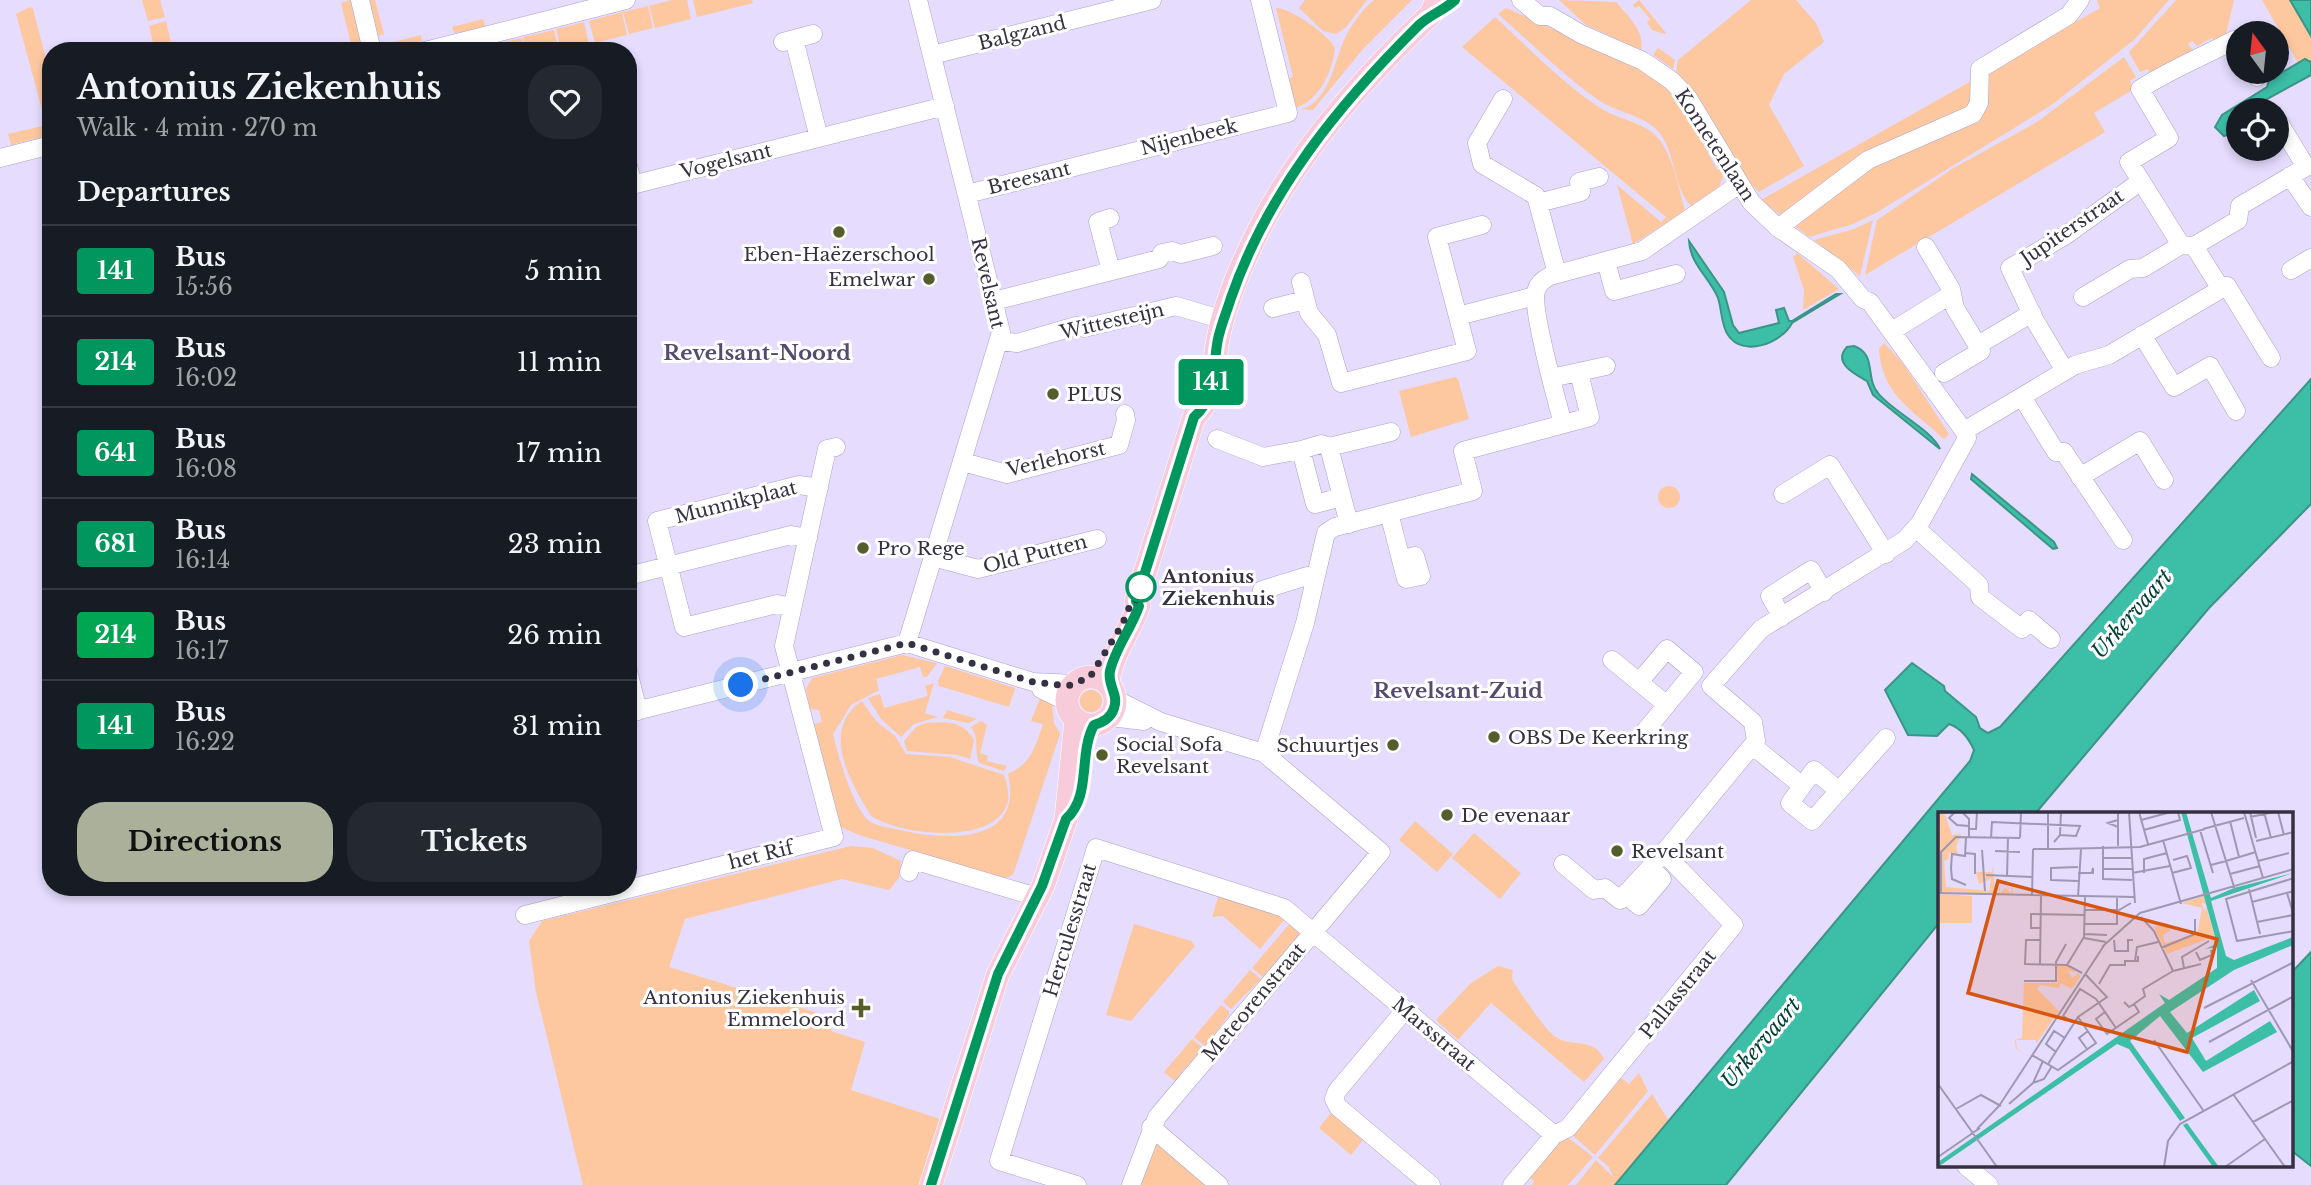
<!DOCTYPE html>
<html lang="en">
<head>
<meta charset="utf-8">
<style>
	body { margin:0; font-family:"Libre Baskerville",serif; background:#242831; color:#f1f3f6; height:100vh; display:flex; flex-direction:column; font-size:26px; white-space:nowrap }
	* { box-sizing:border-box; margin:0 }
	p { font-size:23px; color:#9ea1a6 }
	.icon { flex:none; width:38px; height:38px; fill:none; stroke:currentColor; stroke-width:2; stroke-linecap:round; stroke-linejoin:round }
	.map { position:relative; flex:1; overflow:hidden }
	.panel { position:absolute; left:42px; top:42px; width:595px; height:854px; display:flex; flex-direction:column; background:#171b24; border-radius:28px; box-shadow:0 4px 10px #0003 }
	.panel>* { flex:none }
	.badge { padding:0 14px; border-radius:5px; font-size:24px; line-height:46px }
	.needle { width:46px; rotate:345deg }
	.controls { position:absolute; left:2226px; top:21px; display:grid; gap:14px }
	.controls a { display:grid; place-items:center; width:63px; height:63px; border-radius:50%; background:#171b24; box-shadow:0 4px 10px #0003; font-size:35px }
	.you { position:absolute; width:35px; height:35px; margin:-18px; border:5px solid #fff; border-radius:50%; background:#1a73e8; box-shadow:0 0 0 10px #1a73e833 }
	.map>.badge { position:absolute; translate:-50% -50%; box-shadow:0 0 0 4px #fff }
	h2 { padding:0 35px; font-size:26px; line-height:63px }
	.round { display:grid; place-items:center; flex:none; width:74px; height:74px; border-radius:28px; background:#242831 }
	.headline { display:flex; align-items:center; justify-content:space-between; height:119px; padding:0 35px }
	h1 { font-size:33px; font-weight:800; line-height:52px }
	.button { display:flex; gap:14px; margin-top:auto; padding:14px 35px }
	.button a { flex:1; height:80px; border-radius:28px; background:#abb09b; color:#111; font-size:28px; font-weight:800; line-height:80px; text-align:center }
	.button a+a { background:#242831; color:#f1f3f6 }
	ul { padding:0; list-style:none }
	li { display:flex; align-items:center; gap:21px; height:91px; padding:0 35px; border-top:2px solid #363941 }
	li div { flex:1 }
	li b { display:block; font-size:26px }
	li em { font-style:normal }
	li .badge { min-width:77px; font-weight:700; text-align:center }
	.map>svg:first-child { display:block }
	.green { fill:#fdc7a0 }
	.water { fill:#3dbea6; stroke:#3b9488; stroke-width:2 }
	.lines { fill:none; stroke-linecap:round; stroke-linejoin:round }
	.minor-casing { stroke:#aba0c8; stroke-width:19 }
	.major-casing { stroke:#fff; stroke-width:24 }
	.minor { stroke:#fff; stroke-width:18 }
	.major { stroke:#f8cbda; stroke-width:23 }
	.line-casing { stroke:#fff; stroke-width:16 }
	.line { stroke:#00965e; stroke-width:10 }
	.walk { stroke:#363142; stroke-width:7; stroke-dasharray:0 12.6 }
	.poi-dot { fill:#555d2c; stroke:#fff; stroke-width:2.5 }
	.stop-dot { fill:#fff; stroke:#00965e; stroke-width:3.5 }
	.labels { text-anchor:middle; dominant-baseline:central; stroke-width:6; stroke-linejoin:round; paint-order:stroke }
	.street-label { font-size:19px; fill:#363142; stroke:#fff }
	.poi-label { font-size:19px; fill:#363142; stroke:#fff; text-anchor:start }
	.stop-label { font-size:19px; font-weight:bold; fill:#363142; stroke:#fff; text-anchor:start }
	.neighbourhood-label { font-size:21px; font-weight:bold; fill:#554b6e; stroke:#fff }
	.water-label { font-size:21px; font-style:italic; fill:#023e34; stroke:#fff }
	.inset-road { fill:none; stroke:#9f98b3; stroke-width:2 }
	.view { fill:#d65511; fill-opacity:0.15; stroke:#d65511; stroke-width:3.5 }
	.inset-edge { fill:none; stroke:#363142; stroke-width:3.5 }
</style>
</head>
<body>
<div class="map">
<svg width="2311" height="1185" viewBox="0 0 2311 1185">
	<rect width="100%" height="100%" fill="#e5dcfe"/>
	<path class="green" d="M142,0H160L165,17L148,21Z
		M350,0L363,41L351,44L341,3Z
		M369,0H375L384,34L378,36L373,13L369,11Z
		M672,0H687L691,19L655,28L649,6Z
		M693,0H752L753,3L697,17Z
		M1305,0H1367L1346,27L1336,34L1323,31L1299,8Z
		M1374,0H1412L1363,49L1313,110L1302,109C1329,101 1334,63 1344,40C1351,25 1362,10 1374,0Z
		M1559,0L1616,2C1628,16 1645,31 1641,50L1586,25Z
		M1639,0L1666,33L1665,34L1652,30L1647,22L1650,19L1639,6L1635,8L1633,5Z
		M1751,0H1796L1816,23L1824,42L1784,74L1769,105L1804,166L1759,192C1723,159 1713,105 1676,72L1678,60Z
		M2097,0H2169L2135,39L2053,104L1876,213L1853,224L1809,237L1761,200L2100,8Z
		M2176,0H2234L2225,38L2216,44L2212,38L2197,46L2192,41L2188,44L2193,51L2152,75L2147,69L2140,72L2129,52Z
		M2262,0H2290L2311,36V62L2305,59L2298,63Z
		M648,6L653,28L629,34L623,12Z
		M30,7L33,9L51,78V118L45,120L16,14Z
		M1276,8C1291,8 1329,35 1335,48C1332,72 1320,100 1295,108L1285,79L1293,77Z
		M1506,8L1648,71L1679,98L1717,170L1721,169L1724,174L1719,187L1691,206C1671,184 1677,149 1655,128C1639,114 1615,112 1597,99C1562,74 1531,43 1498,14Z
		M622,12L627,35L595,43L589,21Z
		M1495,17C1529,48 1563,84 1602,109C1620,120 1645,122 1659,139C1673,157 1679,189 1685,211L1633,244L1617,185L1661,222L1666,217L1462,47Z
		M483,19L486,29L454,33L452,27Z
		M166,21L173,51H155L149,26Z
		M584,22L589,44L561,51L556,29Z
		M554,30L559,51H526L523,37Z
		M421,35L422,41L391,50L390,43Z
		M522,38L525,51H485L487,46Z
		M1658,48L1675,60L1673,69L1653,55Z
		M2124,57L2136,77L2130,81L2134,89L2094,113L2105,132L1865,275L1877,220L1952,169L2037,122Z
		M51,124V135L14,144L12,148L8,134Z
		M1873,220L1860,276L1814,240L1854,229Z
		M1797,253L1839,289L1803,310L1804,290L1793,257Z
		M1884,343L1902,362L1949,434L1944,439C1913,410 1882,396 1879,349Z
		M1455,377L1458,379L1469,419L1411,437L1399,391Z
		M1658 497a11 11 0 1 1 22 0a11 11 0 1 1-22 0Z
		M902,655L937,663L927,677H923L920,667L876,679L879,690L851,705L833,734C838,755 852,805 868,820C876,827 893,828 904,831C951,841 1024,843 1008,774C1032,763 1035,747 1043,724L1031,721L1041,696L1052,704L1054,723L1060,734L1013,875L1005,878L859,835L836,825L811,725L822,722L819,710L810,709L806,689L812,678Z
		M945,666L1015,688L1009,707L939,686L938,681Z
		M934,683L925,713L938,717L914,724L901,737L881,719L868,698L880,694L884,708L928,696L925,686Z
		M1080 701a11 11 0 1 1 22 0a11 11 0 1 1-22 0Z
		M862,701L876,721L895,736L906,754L950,757L1004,775C1007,785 1011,797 1006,807C989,845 900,835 871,816C851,783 819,730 862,701Z
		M947,710L977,719L968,723L943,718Z
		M981,721L987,725L980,753L988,756L987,761L1007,766L1004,771L979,763C974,750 980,739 971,727Z
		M926,723C946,721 964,721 974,740L970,759L958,755L907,751L904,741L916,727Z
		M1415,821L1453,854L1437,872L1399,840Z
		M1474,833L1521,873L1500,899L1452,858Z
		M851,846L873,848L901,861L899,878L889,890L842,879L685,919L669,967L834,1018L831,1031L865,1042L851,1090L943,1120L924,1185H583L536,992L529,941L542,921Z
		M1219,894L1278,914L1285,919L1260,949L1223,916L1212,917Z
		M1290,923L1301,932L1297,942H1292L1263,977L1252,968Z
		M1134,924L1191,941L1195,946L1131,1021L1106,1015Z
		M1498,966L1513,970L1512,979C1519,991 1542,1025 1552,1034C1569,1050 1593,1035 1604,1059L1584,1082L1491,1003L1458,1040L1436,1020L1471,983Z
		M1250,970L1261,979L1231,1009L1223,1002Z
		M1221,1005L1229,1011V1015L1205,1046L1194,1037Z
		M1192,1039L1203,1048L1180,1074L1177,1083L1164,1072Z
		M1639,1073L1648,1091L1595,1155L1570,1133L1621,1078L1629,1084Z
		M1652,1094L1669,1121L1615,1185H1576L1596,1160L1613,1177L1609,1167L1598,1158Z
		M1331,1113L1363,1140L1351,1155L1319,1128Z
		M1566,1136L1593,1157L1568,1185H1532L1534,1181L1526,1174L1548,1148Z
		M1159,1143L1212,1185H1138L1155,1144Z"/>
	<path class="water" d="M2290,0H2311V36Z
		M2305,59L2311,62V75L2256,105L2253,110H2238V131L2224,136L2215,127L2222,115L2267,87L2269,80Z
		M1689,241L1724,292L1733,325L1739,333L1779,323L1776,310L1784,308L1789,321H1792L1836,294H1840L1792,323C1782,343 1743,358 1728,335C1721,325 1722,310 1718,298C1710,278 1690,264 1689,241Z
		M1854,346C1877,354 1865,378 1878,393C1893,412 1931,429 1940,449L1873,395L1867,381C1855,374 1832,363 1847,347Z
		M2311,379V504L2209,608L2035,814H1940V922L1726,1185H1615L1970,761L1974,750C1969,739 1961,728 1949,724L1937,736L1908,735L1885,690L1912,663L1944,686L1945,691L1976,717L1980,728L1988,733L2000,727Z
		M1972,474L2054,542L2057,548L2053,549L1971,479Z
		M2311,952V1166L2292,1151V972Z"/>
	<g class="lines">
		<defs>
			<path id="minor" d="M360,0L372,51
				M1521,0L1540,16H1550L1581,34L1643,61L1672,81L1688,98L1751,202L1777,227L1838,269L1863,299L1870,302L1964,431L1967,438L1920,523L1905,540L1761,629L1711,686L1753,722L1756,741L1661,856L1620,900L1605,888L1594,890L1563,864
				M794,39L819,138
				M783,42L813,34
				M425,51L626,0
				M932,55L1152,0
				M2253,72L2257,77
				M1503,99L1477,143L1482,164L1536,196L1538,203L1581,192L1579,182L1599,177
				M0,158L51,145
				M628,166L633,185
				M2290,176L2311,207
				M2141,181L2181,245L2194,246L2238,220L2240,206L2306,167L2278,121
				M628,186L945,106
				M967,194L1288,113L1260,0
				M1538,203L1557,274
				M1110,218L1098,222L1111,271
				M1781,230L1786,222L1868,160L1973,114L1979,103L1980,69L2069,15L2080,0
				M2194,246L2221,289L2227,286L2271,358
				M1926,247L1951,289L1955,308L1981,351L1944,373
				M1606,261L1614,291L1676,274
				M2291,270L2311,258
				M1301,282L1309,313L1327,335L1341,383L1467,351L1437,237L1482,225
				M2083,297L2130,269L2143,268L2181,245
				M994,301L1159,259L1162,253L1172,251L1181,254L1213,246
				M1273,308L1305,300
				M1458,316L1535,296
				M1892,331L1952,294
				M2142,335L2174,387L2210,366L2236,411
				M1000,341L1017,343L1076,326L1084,328L1176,306L1224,320
				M1978,345L2032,313
				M2065,371L2034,319L2010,268L2066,235L2141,181L2129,162L2169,138L2140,89C2171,69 2202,57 2234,40
				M1551,378L1606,366
				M2022,397L2056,452H2064L2123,540
				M1563,424C1557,402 1531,308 1536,291C1538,284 1544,279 1550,276L1642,251L1738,185
				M1964,431L2075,365L2109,355L2221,289
				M1217,439L1263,457L1301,450
				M1329,447L1349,524
				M963,462L1007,474L1119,445L1126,420L1125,414
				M2080,477L2140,441L2164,480
				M1783,494L1830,465L1886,554
				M1342,497L1315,504L1301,450L1321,444L1329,447L1391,432
				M1389,513L1406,579L1421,576L1415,556L1401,560
				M1916,528L1979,585L1980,597L2022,629L2029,620L2051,639
				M933,557L978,569L1097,539
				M628,576L791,535L808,538
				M1262,590L1307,576L1315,578
				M792,607L777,604L684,627L657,521L799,485L819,488
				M1782,617L1770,596L1811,570L1824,592
				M907,643L1001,332L918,0
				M1612,660L1667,705
				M628,671L638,711
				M1639,682L1667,649L1694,672L1645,731
				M1041,689L1067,702
				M1115,699L1161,722L1264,753L1381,852L1157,1117L1131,1185
				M628,713L907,643L1033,682L1074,684
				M1110,717L1144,721
				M1753,746L1801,785
				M1264,753L1305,623L1326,533L1335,527L1473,491L1463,451L1590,417L1579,373
				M1838,790L1814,770L1790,803L1812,821L1886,738
				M909,872L913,860L1037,897
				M1625,894L1639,906L1662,879L1650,867
				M525,915L834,837L784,646L827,449L836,447
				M1405,1010L1337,1091L1334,1099L1338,1107L1431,1185
				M1151,1127L1219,1185
				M1966,1166L1989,1185
				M1077,1185L999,1161L1096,848L1284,908L1554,1135
				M1512,1185L1554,1135L1568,1128L1734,925L1664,853"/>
			<path id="major" d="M1067 701a24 24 0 1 1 48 0a24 24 0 1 1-48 0Z
				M1108,684C1110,656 1130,632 1139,605L1136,601L1194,417C1216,398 1213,363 1218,339C1226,298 1245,256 1264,220C1306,142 1367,74 1431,14L1437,0
				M931,1185L998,974L1043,886L1066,819L1076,720"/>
		</defs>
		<use href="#minor" class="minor-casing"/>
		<use href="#major" class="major-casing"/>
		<use href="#minor" class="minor"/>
		<use href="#major" class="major"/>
	</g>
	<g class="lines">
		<defs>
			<path id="line" d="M931,1185L998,974L1042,886L1066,819C1092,796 1078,754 1094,725C1103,722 1111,718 1114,708C1119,694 1107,685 1110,671C1115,649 1131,629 1139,606L1136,601L1194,417C1216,399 1213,363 1218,339C1221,325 1227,311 1231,298C1268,191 1339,104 1419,25C1431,14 1443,11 1455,0"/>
		</defs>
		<use href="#line" class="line-casing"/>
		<use href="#line" class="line"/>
		<path class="walk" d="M741,685L907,643L1033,682L1068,686L1090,677L1122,625L1131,603L1136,601L1142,582L1141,587"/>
	</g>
	<g class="poi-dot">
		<circle cx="839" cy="232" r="7"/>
		<circle cx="929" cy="279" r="7"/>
		<circle cx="1053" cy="394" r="7"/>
		<circle cx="863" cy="548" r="7"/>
		<circle cx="1494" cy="737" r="7"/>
		<circle cx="1393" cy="745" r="7"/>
		<circle cx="1102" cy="755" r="7"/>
		<circle cx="1447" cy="815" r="7"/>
		<circle cx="1617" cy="851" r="7"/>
		<path d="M857.5 997.5h7v7h7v7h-7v7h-7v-7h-7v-7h7z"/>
	</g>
	<circle class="stop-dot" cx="1141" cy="587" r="14"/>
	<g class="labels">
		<g class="street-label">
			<text transform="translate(1022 33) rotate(-14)">Balgzand</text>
			<text transform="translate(1189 137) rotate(-14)">Nijenbeek</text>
			<text transform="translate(1715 145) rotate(57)">Kometenlaan</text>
			<text transform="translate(726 161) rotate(-14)">Vogelsant</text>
			<text transform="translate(1029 178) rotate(-14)">Breesant</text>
			<text transform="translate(2072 227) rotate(-34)">Jupiterstraat</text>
			<text transform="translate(988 283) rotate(77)">Revelsant</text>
			<text transform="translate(1112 321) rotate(-13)">Wittesteijn</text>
			<text transform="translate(1056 459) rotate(-13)">Verlehorst</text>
			<text transform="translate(736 502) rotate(-14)">Munnikplaat</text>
			<text transform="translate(1035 554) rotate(-14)">Old Putten</text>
			<text transform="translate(761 855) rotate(-14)">het Rif</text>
			<text transform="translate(1070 930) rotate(-73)">Herculesstraat</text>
			<text transform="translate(1678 994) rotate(-51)">Pallasstraat</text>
			<text transform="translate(1254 1002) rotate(-50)">Meteorenstraat</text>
			<text transform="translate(1434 1034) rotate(40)">Marsstraat</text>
		</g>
		<g class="poi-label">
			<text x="839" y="254" text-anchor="middle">Eben-Haëzerschool</text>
			<text x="915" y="279" text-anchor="end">Emelwar</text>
			<text x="1067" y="394">PLUS</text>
			<text x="877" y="548">Pro Rege</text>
			<text x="1508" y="737">OBS De Keerkring</text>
			<text x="1116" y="744">Social Sofa<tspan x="1116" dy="22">Revelsant</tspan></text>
			<text x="1379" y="745" text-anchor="end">Schuurtjes</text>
			<text x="1461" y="815">De evenaar</text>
			<text x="1631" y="851">Revelsant</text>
			<text x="845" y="997" text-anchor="end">Antonius Ziekenhuis<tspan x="845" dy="22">Emmeloord</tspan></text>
		</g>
		<g class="stop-label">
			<text x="1162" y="576">Antonius<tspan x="1162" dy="22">Ziekenhuis</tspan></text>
		</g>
		<g class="neighbourhood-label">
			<text x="757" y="353">Revelsant-Noord</text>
			<text x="1458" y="691">Revelsant-Zuid</text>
		</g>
		<g class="water-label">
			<text transform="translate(2132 614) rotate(-49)">Urkervaart</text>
			<text transform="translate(1761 1043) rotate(-50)">Urkervaart</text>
		</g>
	</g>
	<g transform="translate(1938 812)">
		<rect width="355" height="355" fill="#e5dcfe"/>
		<path d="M0,0H6L14,23L23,22L18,34L20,43L10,41L11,47L6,49L8,75L51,79L53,67L41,72L38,60H54L55,54L57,81H61V70L62,81L68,76L73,82L75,70V82L93,83L0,80ZM0,82L34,84V111H0ZM266,84L268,93L263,90L267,100L268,94L279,133L272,126L229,142L216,115L229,111L232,119L225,123L227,131L259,123L264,96L243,91ZM119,154H129L139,160L130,159L134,166L141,161L142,165L134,177L122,171L121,176L102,173L99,177L121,199L98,232V228H78L79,237L91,244L78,237L77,228L84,226L86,171H120Z" fill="#fdc7a0"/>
		<path d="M243,0H248L273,86L296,76L355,61L273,89L288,144L296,148L355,125V133L296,158L232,200L249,221L316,178L322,189L254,226L268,249L332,209L339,220L265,260L222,204L192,229L247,306L242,309L191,237L179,232L0,355V350L227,191L221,182L231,188L279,156V135L267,137L279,132ZM249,311L281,355H275L245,313Z" fill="#3dbea6"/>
		<path class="inset-road" d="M17,0L11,6L19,13L31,14M24,0L31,7V25M191,0L197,91M201,0L210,32M273,0L288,49L318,40M306,0L314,28M312,0L318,26M326,0L333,26M340,0L346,23M312,5L336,0M203,8L233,0M292,9L301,45M180,15L170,11L180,8M31,17H38L39,0M265,17L306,6M206,18L242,8L240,0M262,18L275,61M122,23L123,0M313,25L325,66M53,26L54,10L142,14L138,24L122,23L116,30M82,26L83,0M225,28L243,92M318,29L356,20M165,34V67L194,68M180,34V0M95,37H122M110,37V0M120,37L202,35L267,17M44,38L47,79M57,39L82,40M27,41L37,42V62M165,46H194M320,49L351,41M273,53L288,49L297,78M165,57H194M140,61H155V56L154,61M194,61L232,54M206,61V47L229,41M234,61L253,56L249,44L235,48M292,62L322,54M48,63L94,65M69,64L70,26M356,66L288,87L299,129L356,119M140,69L113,68V56L140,55M28,73L14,67L13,56L14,42L27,44L28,25M311,77L322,122M0,81L196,85M3,81V40L18,25L82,26M349,81L356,104M94,84L95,37M140,85L143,37M314,90L356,79M147,98H181L193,91M203,105L216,119L235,159M319,110L355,103M147,112H179V85M103,116H93V102L147,103M146,122L169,123M146,126L168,130M103,128H88L87,152L129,153L144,161M176,128L177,139H190V128H195M164,135L202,101L356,57M223,136L257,122V107M258,140L262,148L274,143L273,138M197,149L199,135L220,130M102,152L103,84M129,153L146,125L147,85M246,156L244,145L271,129M235,159L263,152M313,168L356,241M86,169H118V150L128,132M161,172L172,153H187V149H200V144M186,190L191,195L196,192L207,184L205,177L235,159M266,196L356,150M167,200L158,207L169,222L201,200L196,192M136,211L125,204L142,177L158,187L178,216M216,228L265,298M271,230L356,184M149,237L141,226L150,219M118,240L108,232L116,219L127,226M94,243L120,258L158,231L140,205M105,249L95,271L106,267L114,254M110,252L140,205L169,185L148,163M0,272L59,355M295,282L347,355M71,292L95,271M18,297L43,283L63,294M315,310L356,288M39,317L61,294L167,132M0,345L42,316M226,355L230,329L242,312L356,249M287,355L327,327"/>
		<path class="view" d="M60,69L279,127L249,240L30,181Z"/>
		<rect width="355" height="355" class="inset-edge"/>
	</g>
</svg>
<div class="controls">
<a><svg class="needle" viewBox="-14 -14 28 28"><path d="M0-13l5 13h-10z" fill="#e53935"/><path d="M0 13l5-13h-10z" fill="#9ea1a6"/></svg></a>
<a><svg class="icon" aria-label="locate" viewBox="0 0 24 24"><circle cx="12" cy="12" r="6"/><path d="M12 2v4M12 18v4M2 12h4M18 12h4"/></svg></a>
</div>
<div class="you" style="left:741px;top:685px"></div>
<b class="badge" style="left:1211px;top:382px;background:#00965e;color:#fff">141</b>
<section class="panel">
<div class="headline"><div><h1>Antonius Ziekenhuis</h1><p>Walk · 4 min · 270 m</p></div><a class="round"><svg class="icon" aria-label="heart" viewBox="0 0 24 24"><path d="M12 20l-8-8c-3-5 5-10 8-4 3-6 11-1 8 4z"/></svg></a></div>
<h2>Departures</h2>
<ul>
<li><span class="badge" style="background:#00965e;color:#fff">141</span><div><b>Bus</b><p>15:56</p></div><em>5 min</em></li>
<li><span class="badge" style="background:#00965e;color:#fff">214</span><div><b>Bus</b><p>16:02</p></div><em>11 min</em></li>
<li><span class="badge" style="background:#00965e;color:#fff">641</span><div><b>Bus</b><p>16:08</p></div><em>17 min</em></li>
<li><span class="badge" style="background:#00965e;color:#fff">681</span><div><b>Bus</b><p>16:14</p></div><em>23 min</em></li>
<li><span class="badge" style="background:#00a651;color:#fff">214</span><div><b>Bus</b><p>16:17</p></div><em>26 min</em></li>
<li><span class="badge" style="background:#00965e;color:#fff">141</span><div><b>Bus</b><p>16:22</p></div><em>31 min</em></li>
</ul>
<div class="button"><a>Directions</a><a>Tickets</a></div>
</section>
</div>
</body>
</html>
